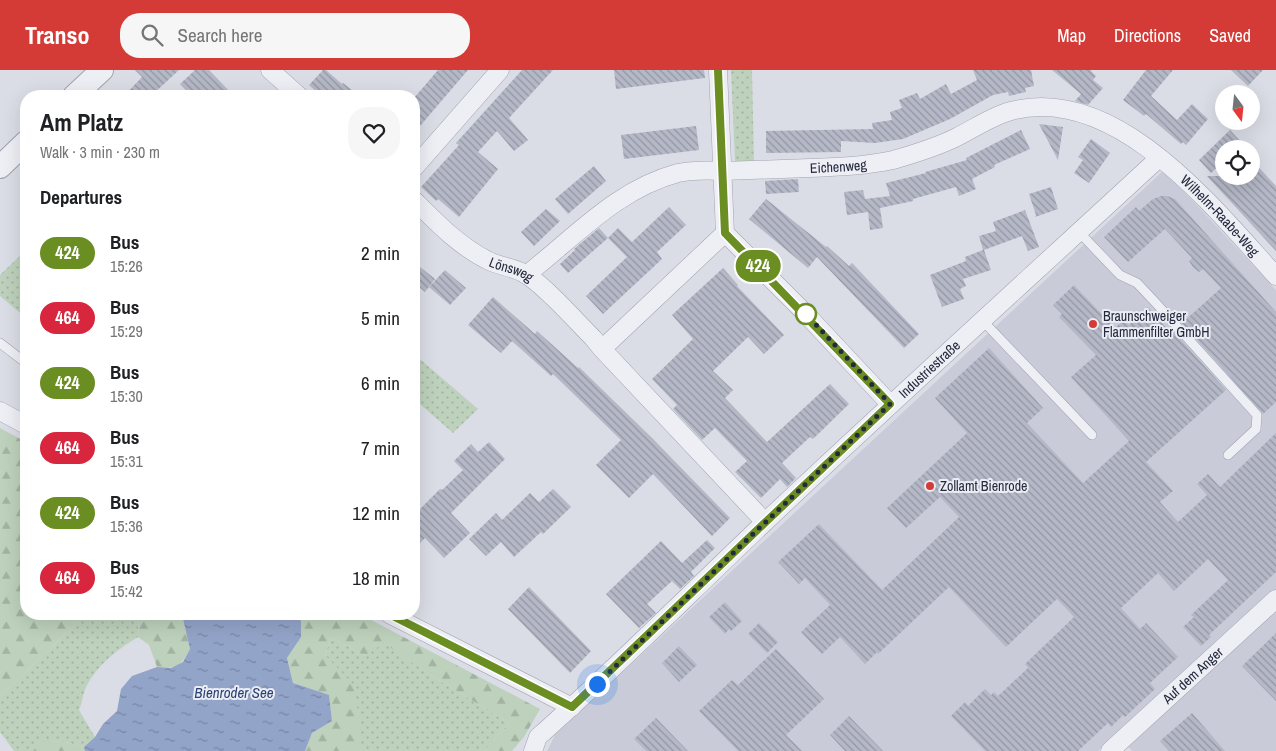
<!DOCTYPE html>
<html lang="en">
<head>
<meta charset="utf-8">
<style>
	body { margin:0; font-family:"Archivo Narrow",sans-serif; background:#f6f6f6; color:#202124; height:100vh; display:flex; flex-direction:column; font-size:19px; white-space:nowrap }
	* { box-sizing:border-box; margin:0 }
	p { font-size:16px; color:#757577 }
	.icon { flex:none; width:28px; height:28px; fill:none; stroke:currentColor; stroke-width:2; stroke-linecap:round; stroke-linejoin:round }
	.map { position:relative; flex:1; overflow:hidden }
	.drawer { position:absolute; left:20px; top:20px; width:400px; height:530px; display:flex; flex-direction:column; background:#fff; border-radius:20px; box-shadow:0 5px 20px #0002 }
	.drawer>* { flex:none }
	.badge { padding:0 10px; border-radius:16px; font-size:18px; line-height:32px }
	.needle { width:32px; rotate:165deg }
	.buttons { position:absolute; left:1215px; top:15px; display:grid; gap:10px }
	.buttons a { display:grid; place-items:center; width:45px; height:45px; border-radius:50%; background:#fff; box-shadow:0 5px 20px #0002; font-size:25px }
	.you { position:absolute; width:25px; height:25px; margin:-12px; border:4px solid #fff; border-radius:50%; background:#1a73e8; box-shadow:0 0 0 8px #1a73e833 }
	.map>.badge { position:absolute; translate:-50% -50%; box-shadow:0 0 0 2px #fff }
	h2 { padding:0 20px; font-size:19px; line-height:45px }
	.round { display:grid; place-items:center; flex:none; width:52px; height:52px; border-radius:20px; background:#f6f6f6 }
	.headline { display:flex; align-items:center; justify-content:space-between; height:85px; padding:0 20px }
	h1 { font-size:24px; font-weight:800; line-height:38px }
	ul { padding:0; list-style:none }
	li { display:flex; align-items:center; gap:15px; height:65px; padding:0 20px }
	li div { flex:1 }
	li b { display:block; font-size:19px }
	li em { font-style:normal }
	li .badge { min-width:55px; font-weight:700; text-align:center }
	header { display:flex; align-items:center; gap:30px; box-sizing:border-box; height:70px; padding:0 25px; background:#d43b37; color:#fff }
	header strong { font-size:24px }
	nav { display:flex; gap:28px; margin-inline-start:auto; font-size:18px }
	.search { width:350px; height:45px; background:#f6f6f6; display:flex; align-items:center; gap:12px; box-sizing:border-box; padding:0 18px; border-radius:20px; color:#757577; font-size:19px }
	.map>svg:first-child { display:block }
	.built { fill:#c9ccd8 }
	.grass { fill:url(#grass-dots) }
	.forest { fill:url(#forest-firs) }
	.water { fill:url(#water-ripples) }
	.building { fill:url(#building-back-hatch) }
	.lines { fill:none; stroke-linecap:round; stroke-linejoin:round }
	.service-casing { stroke:#a0a3b0; stroke-width:10 }
	.minor-casing { stroke:#a0a3b0; stroke-width:19 }
	.tertiary-casing { stroke:#a0a3b0; stroke-width:24 }
	.service { stroke:#eeeff5; stroke-width:9 }
	.minor { stroke:#eeeff5; stroke-width:18 }
	.tertiary { stroke:#eeeff5; stroke-width:22 }
	.line-casing { stroke:#fff; stroke-width:11 }
	.line { stroke:#6b8e23; stroke-width:8 }
	.walk { stroke:#24293d; stroke-width:5; stroke-dasharray:0 9 }
	.stop-dot { fill:#fff; stroke:#6b8e23; stroke-width:2.5 }
	.poi-dot { fill:#d43b37; stroke:#eaedf4; stroke-width:2 }
	.labels { text-anchor:middle; dominant-baseline:central; stroke-width:4; stroke-linejoin:round; paint-order:stroke }
	.street-label { font-size:14px; fill:#24293d; stroke:#eaedf4 }
	.poi-label { font-size:14px; fill:#24293d; stroke:#eaedf4; text-anchor:start }
	.water-label { font-size:15px; font-style:italic; fill:#2d4072; stroke:#eaedf4 }
</style>
</head>
<body>
<header>
<strong>Transo</strong>
<div class="search"><svg class="icon" aria-label="search" viewBox="0 0 24 24"><circle cx="10" cy="10" r="6"/><path d="M15 15l6 6"/></svg>Search here</div>
<nav><a>Map</a><a>Directions</a><a>Saved</a></nav>
</header>
<div class="map">
<svg width="1276" height="681" viewBox="0 0 1276 681">
	<defs>
		<pattern id="grass-dots" width="8" height="8" patternUnits="userSpaceOnUse" patternTransform="scale(1.25)"><rect width="8" height="8" fill="#bdd1bc"/><path d="M2 2h.1M6 6h.1" fill="none" stroke="#a2b3a2" stroke-width="1.8" stroke-linecap="round"/></pattern>
		<pattern id="forest-firs" width="22" height="20" patternUnits="userSpaceOnUse" patternTransform="scale(1.25)"><rect width="22" height="20" fill="#bdd1bc"/><path d="M5 1l3.5 6h-7zM16 11l3.5 6h-7z" fill="#a2b3a2"/></pattern>
		<pattern id="water-ripples" width="26" height="14" patternUnits="userSpaceOnUse" patternTransform="scale(1.25)"><rect width="26" height="14" fill="#93a4c9"/><path d="M2 4q2-2 4 0t4 0M15 11q2-2 4 0t4 0" fill="none" stroke="#7886a4"/></pattern>
		<pattern id="building-back-hatch" width="6" height="6" patternUnits="userSpaceOnUse" patternTransform="scale(1.25)"><rect width="6" height="6" fill="#b5b8c6"/><path d="M-1 5l2 2M0 0l6 6M5-1l2 2" fill="none" stroke="#9396a2"/></pattern>
	</defs>
	<rect width="100%" height="100%" fill="#dbdde6"/>
	<path class="built" d="M1164,100L1276,220V681H1132L1116,664L1098,681H547L555,665Z"/>
	<path class="grass" d="M731,0H752L754,92H735Z
		M26,180V248L0,226V205Z
		M414,284L478,339L453,363L414,329Z
		M86,544H139L138,567C118,579 97,595 86,617C83,624 82,633 79,640L95,667L84,677L65,672L42,671L33,681H14L0,662V627Z
		M331,567L365,586L384,572L432,606L509,653L484,681H359V648L325,585Z"/>
	<path class="forest" d="M0,358L26,372V544H86L0,627Z
		M139,544H185L183,549L190,579C181,596 177,599 157,597L149,575L138,567Z
		M293,544H360L540,639L524,667L512,681H484L509,653L432,606L384,573L365,586L331,567L325,585L353,614L359,648V681H305L312,663L332,651L329,626L293,613L287,588L301,567V551Z
		M41,671L65,672L84,677L85,681H33Z"/>
	<path class="water" d="M185,544H293L301,551V567L287,588L293,613L329,625L332,651L312,663L305,681H85L84,677L95,667L103,654L117,641L121,619L132,606L157,597L171,598L183,592L190,579L183,549Z"/>
	<path class="building" d="M135,0H179L151,26H124L142,7Z
		M195,0H209L234,26H192L180,14Z
		M323,0H326L342,14L343,13L359,26H321L309,15Z
		M438,0H468L414,63V28Z
		M522,0H553L509,48L528,70L514,81L497,61L478,82L498,99L459,147L438,129L436,131L421,117L459,75L456,73Z
		M614,0H704L705,8L616,19Z
		M973,0H1031L1034,16L1025,18L1026,22L1009,26L1008,22L993,25L950,49L903,69L875,73L841,71V82L766,83V61L873,59L872,53L892,50L890,42L902,38L899,30L917,23L920,29L946,14L951,24L977,10Z
		M1052,0H1090L1096,6L1093,10L1103,18L1088,35L1075,31L1081,24Z
		M1146,0H1173L1151,26L1177,50L1192,34L1208,49L1186,75L1183,72L1181,74L1146,44L1144,46L1123,30Z
		M1231,0H1263L1248,16Z
		M1039,54L1063,57L1058,90Z
		M696,56L699,80L624,89L621,65Z
		M1021,60L1030,79L994,95L995,97L972,109L976,119L959,126L956,117L913,129V131L880,138L883,158L870,160L868,142L847,145L844,122L863,120L865,129L890,126L886,113L926,103L925,102L967,90L966,88Z
		M1230,60L1248,79H1224V91L1211,103L1199,90Z
		M1091,69L1110,83L1089,113L1074,103L1083,90L1078,87Z
		M1251,89L1276,116V181L1207,106H1251Z
		M594,96L606,111L568,144L555,129Z
		M798,109L799,122L766,124L765,111Z
		M1051,117L1058,139L1035,147L1036,145L1029,124Z
		M1161,126H1167L1175,129L1276,242V332L1263,344L1182,253L1221,218L1203,199L1199,202L1193,197L1189,191L1192,188L1165,159L1128,192L1104,167L1136,137L1139,141L1153,129Z
		M766,129L826,177L827,176L849,196L852,193L919,264L904,278L817,187L808,198L749,149Z
		M669,137L686,155L657,182L662,189L603,244L586,226L627,187L608,168L618,158L632,172Z
		M546,139L560,151L534,176L521,162Z
		M1025,140L1039,177L1028,181L1022,166L984,180L991,200L963,209L966,216L960,219L964,229L942,237L930,205L966,191L965,187L983,180L979,166L996,161L993,152Z
		M599,158L608,168L568,203L560,194L575,180L574,179Z
		M414,192L435,209L425,222L414,213Z
		M723,198L738,215L737,216L784,265L764,284L748,267L713,301L733,320L725,328L767,372L830,314L849,334L813,369L810,367L782,393L796,408L787,417L780,409L761,428L735,402L747,391L715,358L702,370L673,339L677,335L652,309L693,269L672,245Z
		M445,200L466,218L450,235L429,217Z
		M1074,215L1115,258L1124,250L1129,255L1148,237L1171,263L1173,261L1226,320L1146,392L1173,421L1160,432L1178,452L1207,425L1197,414L1208,404L1220,417L1276,363V502L1209,565L1211,567L1201,576L1183,557L1194,547L1191,545L1228,510L1208,489L1174,521L1158,503L1121,538L1140,559L1146,553L1178,587L1150,613L1155,619L1125,647L1123,645L1111,657L1108,653L1078,681H985L951,646L965,632L968,636L985,619L991,625L994,622L998,626L1028,598L1025,594L1074,547L1057,529L1006,577L949,517L878,584L877,582L865,594L840,567L822,584L801,562L830,535L805,508L799,514L778,492L819,454L882,520L959,447L940,427L906,458L887,438L967,363L935,328L989,278L1043,338L1027,353L1083,413L1129,371L1071,307L1096,285L1059,247L1062,244L1053,235Z
		M493,227L535,264L537,261L578,298L579,297L652,368L730,448L712,466L653,404L629,428L596,395L621,370L553,304L551,306L512,271L501,283L468,255Z
		M489,372L505,389L451,443L470,463L444,488L425,468L414,479V445L440,419L442,420L463,400L454,391L471,374L478,382Z
		M553,419L571,437L543,464L541,462L514,487L501,472L486,486L469,469L496,443L502,450L530,423L539,432Z
		M707,470L715,478L691,502L694,506L680,519L672,511L647,534L656,543L639,558L606,524L661,471L682,493Z
		M529,517L591,581L570,603L508,539Z
		M725,532L742,551L731,561L729,559L725,564L709,547Z
		M759,553L778,572L767,583L748,564Z
		M1276,563V631L1242,596Z
		M679,576L697,595L679,612L662,593Z
		M776,579L824,629L786,665L802,681H738L699,641L732,610L738,615Z
		M1192,643L1225,681H1169L1160,671Z
		M849,646L883,681H845L830,665Z
		M656,648L688,681H646L634,669Z"/>
	<g class="lines">
		<defs>
			<path id="service" d="M1079,162L1120,205L1137,213L1154,231L1257,345L1256,359L1228,385
				M982,250L1092,365
				M0,273L26,293"/>
			<g id="minor">
				<path d="M270,0L299,26"/>
				<path d="M718,0L725,163"/>
				<path d="M414,98L500,0"/>
				<path id="s1" d="M414,130C436,152 459,176 487,190C500,197 515,197 527,205C548,219 574,249 593,268L602,279"/>
				<path d="M725,163L602,279L765,452"/>
				<path d="M725,163L803,241L890,334"/>
				<path id="s2" d="M526,205C574,168 617,119 678,103C693,100 708,100 723,101C752,100 781,99 810,98C838,97 865,96 893,90C914,84 937,77 957,67C975,58 992,46 1011,41C1116,13 1214,138 1276,206"/>
				<path d="M0,341L26,355"/>
				<path d="M389,544L572,637"/>
				<path id="s3" d="M533,681L538,667C616,598 689,524 764,453C894,330 1027,210 1159,88"/>
				<path id="s4" d="M1110,681L1276,529"/>
			</g>
			<path id="tertiary" d="M74,26L102,0
				M0,97L26,72"/>
		</defs>
		<use href="#service" class="service-casing"/>
		<use href="#minor" class="minor-casing"/>
		<use href="#tertiary" class="tertiary-casing"/>
		<use href="#service" class="service"/>
		<use href="#minor" class="minor"/>
		<use href="#tertiary" class="tertiary"/>
	</g>
	<g class="lines">
		<defs>
			<path id="line" d="M389,544L572,637L752,465L890,334L725,163L718,0"/>
		</defs>
		<use href="#line" class="line-casing"/>
		<use href="#line" class="line"/>
		<path class="walk" d="M597,614L752,465L890,334L806,244"/>
	</g>
	<circle class="stop-dot" cx="806" cy="244" r="10"/>
	<g class="poi-dot">
		<circle cx="1093" cy="254" r="5"/>
		<circle cx="930" cy="416" r="5"/>
	</g>
	<g class="labels">
		<g class="street-label">
			<text stroke="none"><textPath href="#s2" startOffset="345">Eichenweg</textPath></text>
			<text stroke="none"><textPath href="#s2" startOffset="774">Wilhelm-Raabe-Weg</textPath></text>
			<text stroke="none"><textPath href="#s1" startOffset="121">Lönsweg</textPath></text>
			<text stroke="none"><textPath href="#s3" startOffset="552">Industriestraße</textPath></text>
			<text stroke="none"><textPath href="#s4" startOffset="112">Auf dem Anger</textPath></text>
		</g>
		<g class="poi-label">
			<text x="1103" y="246">Braunschweiger<tspan x="1103" dy="16">Flammenfilter GmbH</tspan></text>
			<text x="940" y="416">Zollamt Bienrode</text>
		</g>
		<g class="water-label">
			<text x="234" y="622">Bienroder See</text>
		</g>
	</g>
</svg>
<div class="buttons">
<a><svg class="needle" viewBox="-14 -14 28 28"><path d="M0-13l5 13h-10z" fill="#e53935"/><path d="M0 13l5-13h-10z" fill="#757577"/></svg></a>
<a><svg class="icon" aria-label="locate" viewBox="0 0 24 24"><circle cx="12" cy="12" r="6"/><path d="M12 2v4M12 18v4M2 12h4M18 12h4"/></svg></a>
</div>
<div class="you" style="left:597px;top:614px"></div>
<b class="badge" style="left:758px;top:196px;background:#6b8e23;color:#fff">424</b>
<section class="drawer">
<div class="headline"><div><h1>Am Platz</h1><p>Walk · 3 min · 230 m</p></div><a class="round"><svg class="icon" aria-label="heart" viewBox="0 0 24 24"><path d="M12 20l-8-8c-3-5 5-10 8-4 3-6 11-1 8 4z"/></svg></a></div>
<h2>Departures</h2>
<ul>
<li><span class="badge" style="background:#6b8e23;color:#fff">424</span><div><b>Bus</b><p>15:26</p></div><em>2 min</em></li>
<li><span class="badge" style="background:#d7263d;color:#fff">464</span><div><b>Bus</b><p>15:29</p></div><em>5 min</em></li>
<li><span class="badge" style="background:#6b8e23;color:#fff">424</span><div><b>Bus</b><p>15:30</p></div><em>6 min</em></li>
<li><span class="badge" style="background:#d7263d;color:#fff">464</span><div><b>Bus</b><p>15:31</p></div><em>7 min</em></li>
<li><span class="badge" style="background:#6b8e23;color:#fff">424</span><div><b>Bus</b><p>15:36</p></div><em>12 min</em></li>
<li><span class="badge" style="background:#d7263d;color:#fff">464</span><div><b>Bus</b><p>15:42</p></div><em>18 min</em></li>
</ul>
</section>
</div>
</body>
</html>
